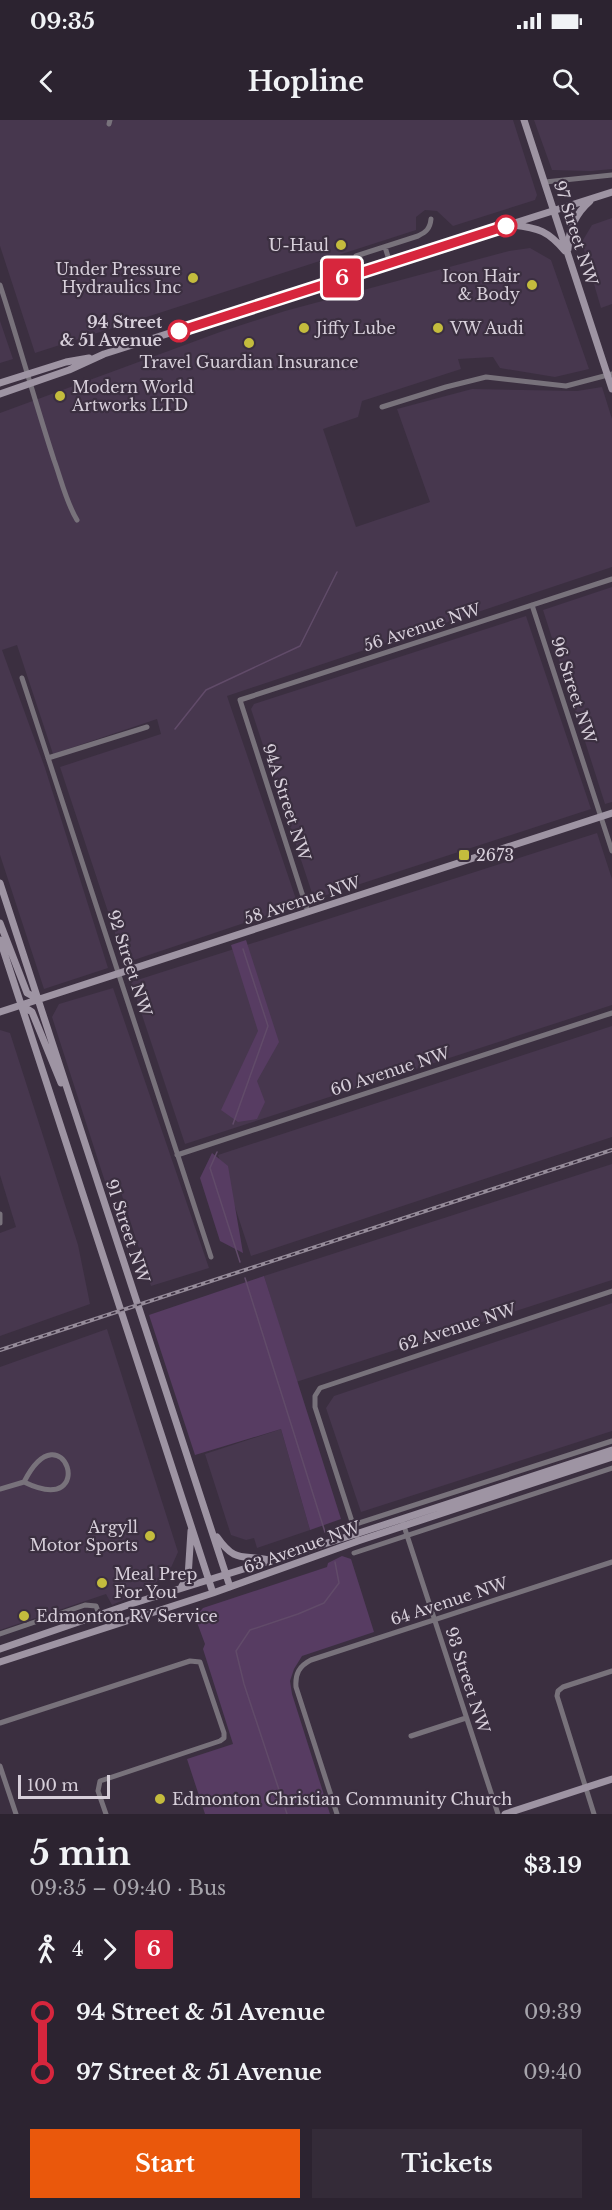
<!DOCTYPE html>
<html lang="en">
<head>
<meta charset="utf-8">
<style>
	body { margin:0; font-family:"Libre Baskerville",serif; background:#342b38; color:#f1f3f6; height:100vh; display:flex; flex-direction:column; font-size:22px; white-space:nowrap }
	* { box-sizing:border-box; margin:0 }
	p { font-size:20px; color:#a6a4ab }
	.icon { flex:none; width:33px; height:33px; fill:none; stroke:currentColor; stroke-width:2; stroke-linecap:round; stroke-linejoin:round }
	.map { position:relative; height:1694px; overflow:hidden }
	.side { display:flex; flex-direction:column; background:#2c2330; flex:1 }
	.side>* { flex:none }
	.badge { padding:0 12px; border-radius:4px; font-size:21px; line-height:39px }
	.scale { position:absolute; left:18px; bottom:15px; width:92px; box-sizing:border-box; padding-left:6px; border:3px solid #d7cfda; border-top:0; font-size:16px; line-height:21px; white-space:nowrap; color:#d7cfda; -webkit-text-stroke:4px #3b2f40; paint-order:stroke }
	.map>.badge { position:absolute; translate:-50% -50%; box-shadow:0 0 0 3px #fff }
	.legs { display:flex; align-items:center; gap:9px; height:66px; padding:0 30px; font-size:20px }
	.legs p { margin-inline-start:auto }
	.summary { display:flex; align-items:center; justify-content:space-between; height:102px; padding:0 30px }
	h1 { font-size:33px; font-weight:700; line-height:45px }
	.primary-button { display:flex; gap:12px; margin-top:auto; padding:12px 30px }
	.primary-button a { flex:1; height:69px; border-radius:0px; background:#ea580c; color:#fff; font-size:24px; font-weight:700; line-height:69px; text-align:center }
	.primary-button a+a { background:#342b38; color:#f1f3f6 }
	ul { padding:0 30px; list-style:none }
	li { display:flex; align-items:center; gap:21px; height:60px; font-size:22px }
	li i { display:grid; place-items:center; width:9px; height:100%; margin:0 8px; background:currentColor }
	li i::after { content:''; width:15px; height:15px; margin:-8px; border:4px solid; border-radius:50%; background:#2c2330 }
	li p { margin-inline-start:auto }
	li:first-child i { background:linear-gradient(#0000 50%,currentColor 0) }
	li:last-child i { background:linear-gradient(currentColor 50%,#0000 0) }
	.status { display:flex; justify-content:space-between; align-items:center; height:42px; padding:0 30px; background:#2c2330; direction:ltr }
	.status svg { height:16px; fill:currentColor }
	header { display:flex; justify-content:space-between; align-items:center; height:78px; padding:0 30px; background:#2c2330; font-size:27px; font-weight:700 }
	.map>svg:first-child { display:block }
	.built { fill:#47374e }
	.green { fill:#573c62 }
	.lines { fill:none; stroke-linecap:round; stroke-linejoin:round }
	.stream { stroke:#614b69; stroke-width:1.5 }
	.street { stroke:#78727b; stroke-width:5 }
	.secondary { stroke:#9e94a3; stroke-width:7 }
	.rail-casing { stroke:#958b99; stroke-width:4 }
	.rail { stroke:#3b2f40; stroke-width:1.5; stroke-dasharray:4.5; stroke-linecap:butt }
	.line-1-casing { stroke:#fff; stroke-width:14 }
	.line-1 { stroke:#d7263d; stroke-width:9 }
	.stop-1-dot { fill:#fff; stroke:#d7263d; stroke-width:3 }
	.poi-dot { fill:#c4bc3d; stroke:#3b2f40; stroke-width:2 }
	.labels { text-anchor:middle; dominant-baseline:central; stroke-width:4.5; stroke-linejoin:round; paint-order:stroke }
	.street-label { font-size:16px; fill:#d7cfda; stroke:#3b2f40 }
	.poi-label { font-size:16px; fill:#d7cfda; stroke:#3b2f40; text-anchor:start }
	.stop-label { font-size:16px; font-weight:bold; fill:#d7cfda; stroke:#3b2f40; text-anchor:end }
</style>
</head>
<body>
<div class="status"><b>09:35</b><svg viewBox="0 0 49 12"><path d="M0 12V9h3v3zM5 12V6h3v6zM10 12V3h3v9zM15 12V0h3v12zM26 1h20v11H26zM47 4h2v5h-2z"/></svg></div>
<header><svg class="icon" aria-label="back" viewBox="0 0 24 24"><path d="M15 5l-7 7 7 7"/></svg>Hopline<svg class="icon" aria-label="search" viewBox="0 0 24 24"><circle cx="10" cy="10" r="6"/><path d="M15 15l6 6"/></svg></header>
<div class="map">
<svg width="612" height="1694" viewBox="0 0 612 1694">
	<rect width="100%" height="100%" fill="#3b2f40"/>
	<path class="built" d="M0,0H513L537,75L535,80L453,106L437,91L425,90L416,97V110L35,233L0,126Z
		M534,0H612V49L591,51L552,50Z
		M612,98V184L601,188L584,130L583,120L592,105Z
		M530,128L551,140L589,249L555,257L500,248L493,237L458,239L461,249L362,281L358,297L323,309L356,407L430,382L397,289L472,269L577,271L602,267L612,299V447L227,576L298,785L125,843L60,647L161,614L157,599L53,634L17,525L2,530L45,648L108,848L44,869L0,735V293L220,212L285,191L509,131Z
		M0,201L13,239L0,243Z
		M612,467V682L605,684L543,490Z
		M526,496L591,689L314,779L251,589L254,584Z
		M597,713L612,759V885L185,1024L131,862Z
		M113,868L209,1148L151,1166L120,1069L108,1071L52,897L59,884Z
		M612,906V1017L251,1136L218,1035Z
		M0,910L10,913L78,1125L90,1184L0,1216V1113L16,1107L0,1055Z
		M612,1044V1160L296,1262L264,1156Z
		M612,1183V1311L361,1392L326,1288L334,1276Z
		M107,1209L178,1432L169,1452L146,1470L112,1485L106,1474L0,1510V1247Z
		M281,1309L310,1410L257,1428L254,1418L246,1420L231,1415L205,1334Z"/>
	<path class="green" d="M246,820L279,922L257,961L265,982L257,999L238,1002L221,990L258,911L231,825Z
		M212,1033L228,1046L243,1133L220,1121L200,1058Z
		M264,1156L341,1399L310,1410L281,1309L195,1335L149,1195Z
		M342,1436L351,1439L374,1512L302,1536L294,1549L290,1561L292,1574L330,1694H205L187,1639L233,1624L203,1529L205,1524L195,1497L203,1488L327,1447L328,1443Z"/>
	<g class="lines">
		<path class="stream" d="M175,609L206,570L300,526L337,452
			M233,1004L268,906L243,829
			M217,1032L210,1048L240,1142
			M245,1158L325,1412
			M287,1694L244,1564L236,1531L250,1510L298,1494L324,1483L339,1463L335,1442"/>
		<path class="street" d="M109,4L110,0
			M545,62L612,55
			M385,127L390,143
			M356,136L418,116C426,112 430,109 431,99
			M0,165C19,223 35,282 54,340C61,359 66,382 77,400
			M382,287L446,267L486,257L566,266L612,254
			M532,485L612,731
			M22,558L211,1137
			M48,638L147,607
			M308,792L240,580L612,459
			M177,1035L612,893
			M0,1094V1103
			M0,1369L24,1362C100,1399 63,1285 24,1362
			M402,1400L498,1694
			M353,1405L612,1321
			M357,1417L315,1287V1276L320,1268L612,1171
			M354,1433L612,1348
			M0,1514L85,1485L96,1486L99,1494
			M0,1603L190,1541L200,1542L224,1613V1618L220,1621L100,1661L98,1671L106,1694
			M411,1616L466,1598
			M0,1646L16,1694
			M337,1694L296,1567C295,1554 299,1546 311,1540L612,1442
			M594,1694L557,1576L558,1571L563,1567L612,1551"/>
		<path class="secondary" d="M524,0L612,269
			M513,105C539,108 548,111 565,131
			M568,129C569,109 575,94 590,81
			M0,263L66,242L89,238
			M0,274L69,250L104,234L612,72
			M0,763L230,1467
			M0,803L27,873L38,879
			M0,820L213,1473
			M21,885L32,892L61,963
			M0,892L612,693
			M217,1417C236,1444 242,1434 269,1440
			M182,1466L188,1457L191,1411
			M0,1529L131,1484L356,1414L612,1330
			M0,1542L213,1473L358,1421L612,1337
			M505,1694L612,1659"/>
		<defs>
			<path id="rail" d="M0,1230L612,1030"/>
		</defs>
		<use href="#rail" class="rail-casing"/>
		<use href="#rail" class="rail"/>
	</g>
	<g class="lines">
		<defs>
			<path id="line-1" d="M179,211L506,106"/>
		</defs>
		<use href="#line-1" class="line-1-casing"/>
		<use href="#line-1" class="line-1"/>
	</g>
	<g class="stop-1-dot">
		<circle cx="506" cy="106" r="10"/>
		<circle cx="179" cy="211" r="10"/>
	</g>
	<g class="poi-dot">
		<circle cx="341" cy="125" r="6"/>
		<circle cx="193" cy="158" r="6"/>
		<circle cx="532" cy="165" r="6"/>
		<circle cx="304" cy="208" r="6"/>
		<circle cx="438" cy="208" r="6"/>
		<circle cx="249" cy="223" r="6"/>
		<circle cx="60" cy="276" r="6"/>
		<rect x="458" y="729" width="12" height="12" rx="3"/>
		<circle cx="150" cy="1416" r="6"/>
		<circle cx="102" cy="1463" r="6"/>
		<circle cx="24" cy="1496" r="6"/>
		<circle cx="160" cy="1679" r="6"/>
	</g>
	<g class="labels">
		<g class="street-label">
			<text transform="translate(576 113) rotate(72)">97 Street NW</text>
			<text transform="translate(422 507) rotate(-18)">56 Avenue NW</text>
			<text transform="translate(574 570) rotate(72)">96 Street NW</text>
			<text transform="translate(287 682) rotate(72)">94A Street NW</text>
			<text transform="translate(302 780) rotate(-18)">58 Avenue NW</text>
			<text transform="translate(130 843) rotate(72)">92 Street NW</text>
			<text transform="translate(390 951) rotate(-18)">60 Avenue NW</text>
			<text transform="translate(128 1111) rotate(72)">91 Street NW</text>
			<text transform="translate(457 1207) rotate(-18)">62 Avenue NW</text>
			<text transform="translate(302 1427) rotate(-20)">63 Avenue NW</text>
			<text transform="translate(449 1481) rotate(-18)">64 Avenue NW</text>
			<text transform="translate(468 1560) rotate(72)">93 Street NW</text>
		</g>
		<g class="poi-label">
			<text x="329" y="125" text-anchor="end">U-Haul</text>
			<text x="181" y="149" text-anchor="end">Under Pressure<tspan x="181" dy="18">Hydraulics Inc</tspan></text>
			<text x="520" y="156" text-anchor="end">Icon Hair<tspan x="520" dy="18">&amp; Body</tspan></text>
			<text x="316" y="208">Jiffy Lube</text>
			<text x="450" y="208">VW Audi</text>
			<text x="249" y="242" text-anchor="middle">Travel Guardian Insurance</text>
			<text x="72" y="267">Modern World<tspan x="72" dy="18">Artworks LTD</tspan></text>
			<text x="476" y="735">2673</text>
			<text x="138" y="1407" text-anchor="end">Argyll<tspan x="138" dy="18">Motor Sports</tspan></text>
			<text x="114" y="1454">Meal Prep<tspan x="114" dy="18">For You</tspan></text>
			<text x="36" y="1496">Edmonton RV Service</text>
			<text x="172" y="1679">Edmonton Christian Community Church</text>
		</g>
		<g class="stop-label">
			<text x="162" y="202">94 Street<tspan x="162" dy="18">&amp; 51 Avenue</tspan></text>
		</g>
	</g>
</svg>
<div class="scale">100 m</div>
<b class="badge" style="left:342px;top:158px;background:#d7263d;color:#fff">6</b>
</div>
<section class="side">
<div class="summary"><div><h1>5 min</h1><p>09:35 – 09:40 · Bus</p></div><b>$3.19</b></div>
<div class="legs"><svg class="icon" aria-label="walk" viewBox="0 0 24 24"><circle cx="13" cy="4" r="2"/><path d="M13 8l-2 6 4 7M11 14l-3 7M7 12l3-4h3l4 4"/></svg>4<svg class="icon" aria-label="forward" viewBox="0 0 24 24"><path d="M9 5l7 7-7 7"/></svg><b class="badge" style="background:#d7263d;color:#fff">6</b></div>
<ul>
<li><i style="color:#d7263d"></i><b>94 Street &amp; 51 Avenue</b><p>09:39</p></li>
<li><i style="color:#d7263d"></i><b>97 Street &amp; 51 Avenue</b><p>09:40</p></li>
</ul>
<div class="primary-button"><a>Start</a><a>Tickets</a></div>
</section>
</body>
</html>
